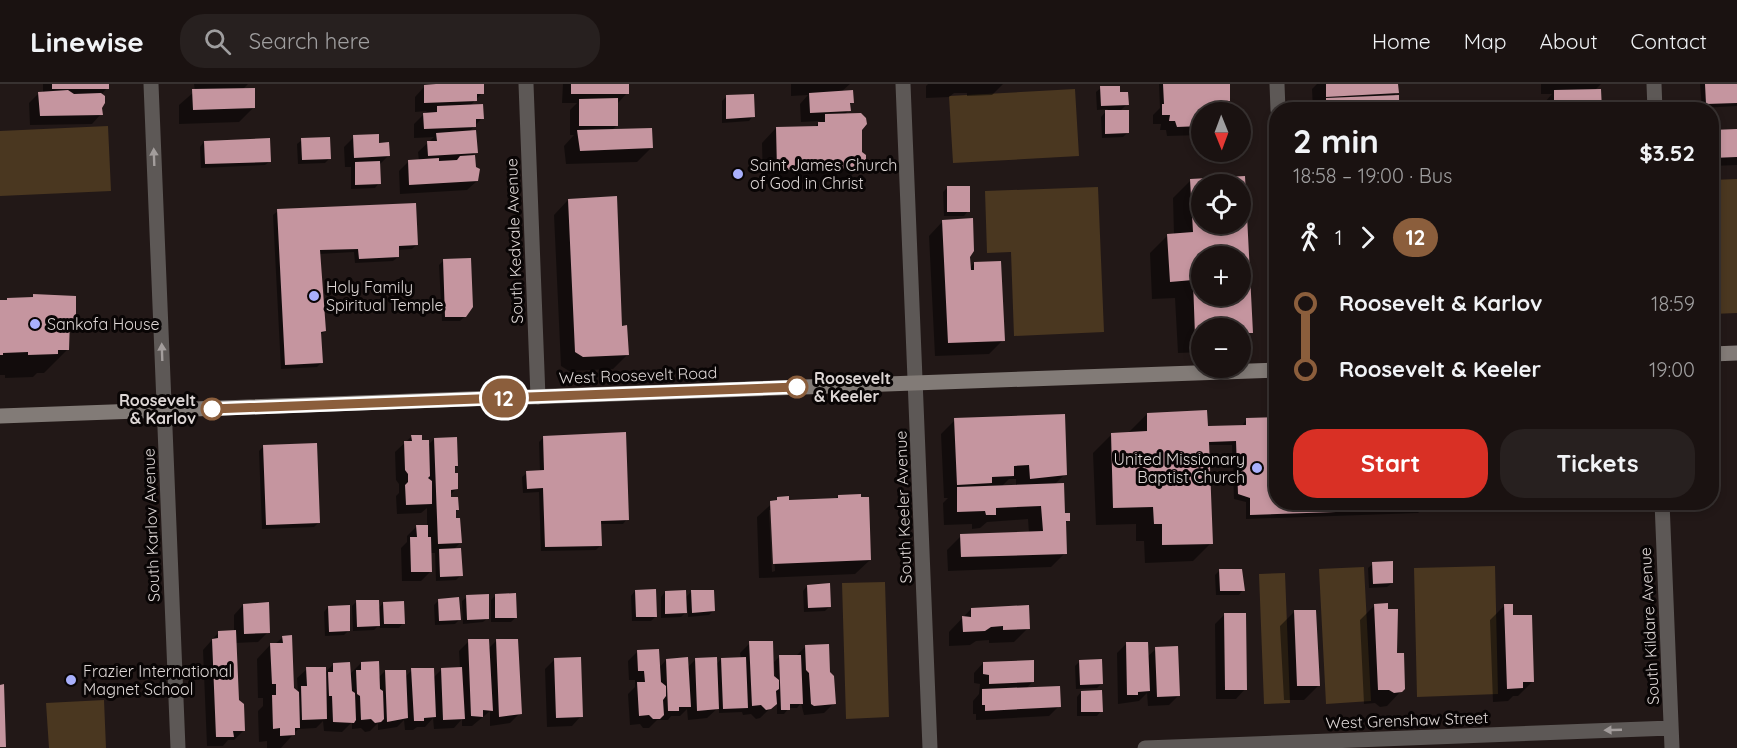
<!DOCTYPE html>
<html lang="en">
<head>
<meta charset="utf-8">
<style>
	body { margin:0; font-family:Quicksand,sans-serif; background:#27201f; color:#f1f3f6; height:100vh; display:flex; flex-direction:column; font-size:22px; white-space:nowrap }
	* { box-sizing:border-box; margin:0 }
	p { font-size:20px; color:#9f9e9f }
	.icon { flex:none; width:33px; height:33px; fill:none; stroke:currentColor; stroke-width:2; stroke-linecap:round; stroke-linejoin:round }
	.map { position:relative; flex:1; overflow:hidden }
	.side { position:absolute; left:1269px; top:18px; width:450px; height:408px; display:flex; flex-direction:column; background:#1a1211; border-radius:24px; box-shadow:0 3px 9px #0003,0 0 0 2px #383231 }
	.side>* { flex:none }
	.badge { padding:0 12px; border-radius:20px; font-size:21px; line-height:39px }
	.needle { width:39px; rotate:179deg }
	.fabs { position:absolute; left:1191px; top:18px; display:grid; gap:12px }
	.fabs a { display:grid; place-items:center; width:60px; height:60px; border-radius:50%; background:#1a1211; box-shadow:0 3px 9px #0003,0 0 0 2px #383231; font-size:30px }
	.map>.badge { position:absolute; translate:-50% -50%; box-shadow:0 0 0 3px #fff }
	.legs { display:flex; align-items:center; gap:9px; height:66px; padding:0 24px; font-size:20px }
	.legs p { margin-inline-start:auto }
	.head { display:flex; align-items:center; justify-content:space-between; height:102px; padding:0 24px }
	h1 { font-size:33px; font-weight:700; line-height:45px }
	.primary-button { display:flex; gap:12px; margin-top:auto; padding:12px 24px }
	.primary-button a { flex:1; height:69px; border-radius:24px; background:#d93025; color:#fff; font-size:24px; font-weight:700; line-height:69px; text-align:center }
	.primary-button a+a { background:#27201f; color:#f1f3f6 }
	ul { padding:0 24px; list-style:none }
	li { display:flex; align-items:center; gap:21px; height:66px; font-size:22px }
	li i { display:grid; place-items:center; width:9px; height:100%; margin:0 8px; background:currentColor }
	li i::after { content:''; width:15px; height:15px; margin:-8px; border:4px solid; border-radius:50%; background:#1a1211 }
	li p { margin-inline-start:auto }
	li:first-child i { background:linear-gradient(#0000 50%,currentColor 0) }
	li:last-child i { background:linear-gradient(currentColor 50%,#0000 0) }
	header { display:flex; align-items:center; gap:36px; box-sizing:border-box; height:84px; padding:0 30px; background:#1a1211; border-bottom:2px solid #383231 }
	header strong { font-size:28px }
	nav { display:flex; gap:33px; margin-inline-start:auto; font-size:21px }
	.search { width:420px; height:54px; background:#27201f; display:flex; align-items:center; gap:15px; box-sizing:border-box; padding:0 21px; border-radius:24px; color:#9f9e9f; font-size:22px }
	.map>svg:first-child { display:block }
	.green { fill:#4a3720 }
	.shadow { fill:#0007; fill-rule:evenodd }
	.building { fill:#c5959f; fill-rule:evenodd }
	.lines { fill:none; stroke-linecap:round; stroke-linejoin:round }
	.minor { stroke:#5d5856; stroke-width:15 }
	.tertiary { stroke:#5d5856; stroke-width:15 }
	.secondary { stroke:#827b77; stroke-width:15 }
	.oneway { fill:#a39d9c }
	.line-1-casing { stroke:#fff; stroke-width:14 }
	.line-1 { stroke:#8b5e3c; stroke-width:9 }
	.poi-dot { fill:#a9b0fc; stroke:#090505; stroke-width:2 }
	.stop-1-dot { fill:#fff; stroke:#8b5e3c; stroke-width:3 }
	.labels { text-anchor:middle; dominant-baseline:central; stroke-width:6; stroke-linejoin:round; paint-order:stroke }
	.poi-label { font-size:16px; fill:#ddd6d5; stroke:#090505; text-anchor:start }
	.street-label { font-size:16px; fill:#ddd6d5; stroke:#090505 }
	.stop-label { font-size:16px; font-weight:bold; fill:#ddd6d5; stroke:#090505; text-anchor:start }
</style>
</head>
<body>
<header>
<strong>Linewise</strong>
<div class="search"><svg class="icon" aria-label="search" viewBox="0 0 24 24"><circle cx="10" cy="10" r="6"/><path d="M15 15l6 6"/></svg>Search here</div>
<nav><a>Home</a><a>Map</a><a>About</a><a>Contact</a></nav>
</header>
<div class="map">
<svg width="1737" height="664" viewBox="0 0 1737 664">
	<rect width="100%" height="100%" fill="#221817"/>
	<path class="green" d="M1075,5L1079,72L953,79L949,12Z
		M108,42L111,107L0,112V47Z
		M1737,95V229L1712,230V96Z
		M1098,103L1104,248L1014,252L1011,168L987,169L985,107Z
		M1495,482L1498,610L1417,613L1414,484Z
		M1364,483L1371,617L1326,620L1319,485Z
		M1285,489L1290,619L1264,620L1259,490Z
		M885,498L889,633L846,635L842,499Z
		M104,616L106,664H49L46,619Z"/>
	<path class="shadow" d="M43,0H107V4L101,11V30L92,40L30,41L29,19L39,9H43Z
		M194,0H248L243,5L254,23L239,38L179,40V21L195,7Z
		M434,0H482V9L470,22L482,34L469,48L476,68L471,73L477,97L467,106L400,110L399,87L409,77H419L418,68L434,53L414,54V40L427,27L415,28V13L424,3H431Z
		M563,0H627V9L618,19L617,41L611,47L651,64L637,78L566,80L564,62L574,51H570V26L577,19H562Z
		M791,0H850L841,8L852,18L849,22V26L844,31L861,45L860,83L846,97L763,100L762,59L776,44H814L820,37L801,38L800,20L808,11L791,12Z
		M928,0H1003L992,11L967,12V9H954L949,13L926,14V2Z
		M1132,0H1228L1227,28H1202V51L1167,52L1166,46H1160L1161,40H1153V31L1160,24L1159,0Z
		M1317,0H1397V8L1393,13L1398,26H1313L1312,5Z
		M1541,0H1601L1594,7L1601,26H1545V18L1552,10H1541Z
		M1700,0H1737V22L1702,24Z
		M1101,4L1119,9L1127,20L1120,27L1128,48L1123,53L1102,54L1101,33L1108,25L1097,26L1096,8Z
		M726,13L753,32L749,37L722,39V17Z
		M1737,46V81L1712,82V48Z
		M354,53L378,60L388,72L379,81V99L375,104L351,105V83H345L344,63Z
		M302,56L329,75L325,79L298,80L297,60Z
		M204,58L270,77L265,81L201,84L200,63Z
		M1244,94L1251,248L1240,259V244H1202V268L1178,269L1175,214L1152,215L1150,169L1168,151H1174L1173,114L1191,96ZM1202,100H1240V140H1202ZM1202,172H1240V212H1202Z
		M948,103L968,127L964,132H944L943,108Z
		M568,116L621,244L627,271L613,285L569,287L561,282L554,131Z
		M278,127L417,160L412,165L398,166V173L393,177L355,179L354,168L319,170L325,247L320,251L321,279L317,283L281,285L273,131Z
		M943,137L969,172L970,184L974,179L1003,256L989,270L935,272L929,152Z
		M444,176L465,232L460,237H442L439,181Z
		M34,212L75,234L68,241V265L44,289H37L33,293L5,294V291H0V218L31,214Z
		M1147,330L1206,346L1242,342L1246,336L1276,335V418L1423,424L1418,429L1246,435V418L1234,415L1232,361H1207L1211,459L1193,477L1145,479L1144,457H1136V440L1096,441L1093,369L1111,351L1129,348Z
		M955,336L1065,390L1054,401L1064,431L1068,436L1065,440V469L1051,483L948,487L947,466L961,452L1029,449L1028,435L987,438L980,444L972,445V440L944,441L943,419L948,414H944L941,350ZM1009,395H1016V403H1001Z
		M412,352L427,362L434,355L457,382L453,385L457,404L450,411L457,426L455,429L460,459L453,466L461,491L456,496L436,497L435,469H430L431,487L421,497H402L401,464L407,458V452L416,443L427,442V424L421,429L397,430L396,412L399,409V400L396,396L395,368Z
		M544,353L627,435L623,440H599L600,462L596,466L541,467L539,408L523,409L522,393L527,389L540,388L539,358Z
		M263,363L319,438L314,443L262,445L259,367Z
		M838,412L870,476L855,490L759,494L757,433L777,415L787,417L835,415ZM769,426H772L775,487L772,488Z
		M1373,480L1392,499L1387,503L1369,504L1368,484Z
		M1219,487L1243,506L1239,511H1216L1215,491Z
		M807,502L829,523L825,527L804,528L803,507Z
		M635,507L656,532L651,537H632L631,512Z
		M692,507L714,526L709,531L688,533V526L681,533L661,534V513L665,508L685,514Z
		M495,512L516,533L511,538H491V516Z
		M467,513L488,534L483,538L463,540L462,517Z
		M439,516L459,536L455,540L435,541L434,521Z
		M356,518L378,525L383,519L403,539L399,544H380V540L374,546L353,547L352,522Z
		M243,521L268,548L258,558L235,559L238,617L244,646L234,656H228L223,662H207L203,566L219,548H234V531Z
		M1375,521L1396,571L1401,607L1387,622L1380,623L1375,619L1364,620L1360,536Z
		M1504,522L1511,533L1532,598L1518,612H1513L1508,617L1493,618L1490,536Z
		M328,523L349,546L344,551L325,552L324,528Z
		M971,525L1028,544L1014,558L989,559V556L976,557L970,561L949,562V548Z
		M1294,528L1318,602L1304,616H1284L1280,542Z
		M1224,531L1245,605L1236,615H1216L1215,540Z
		M283,553L292,605L298,609L297,594L307,585L324,589L334,580L349,591L361,579L378,594L385,587L405,593L412,586L433,594L442,585L460,584L459,567L469,557L488,565L497,556L520,629L510,639L490,642V627L472,642H462V635L454,644L434,645L433,634L425,643H417L413,646H405L404,636L397,643L378,646V639L370,647L365,648L361,644L352,645V638L342,648L324,647L323,637L316,644L298,645L281,664H267V657L259,658L258,627L263,622V614H258L257,575L271,560H275Z
		M750,559L776,596L774,578L779,573L796,572L806,562L828,589L834,619L824,629L804,631L801,619L797,624H789L784,630H777V618L760,634L756,635L751,630L743,631L742,628L719,629V623L707,634L688,636L687,625L680,632H671L668,636H657L649,644H643L640,640L630,641L628,610L635,603V596H629L628,577L638,567L659,584L666,576L687,584L695,576L715,582L721,575H741L740,569Z
		M1126,560L1147,573L1156,565L1179,611L1169,621L1148,622L1147,609L1139,617L1118,620L1117,569Z
		M554,576L581,632L572,642L547,643L545,585Z
		M1080,577L1102,599L1097,604L1076,605L1075,582Z
		M983,579L1033,597L1026,605L1059,622L1049,632L976,636V630H973V617L979,610L980,600L974,599V589Z
		M1081,608L1101,627L1097,632H1077V613Z"/>
	<path class="building" d="M52,0H109V5H52Z
		M436,0H484V10H477V17L424,19V1Z
		M571,0H629V10H571Z
		M1163,0H1230V17H1228L1229,28H1202V42L1177,43L1175,37H1169L1170,31H1162V20H1164Z
		M1326,0H1398L1399,9L1326,13Z
		M1705,0H1737V19L1706,20Z
		M1100,2H1120V8H1128L1129,21L1101,22Z
		M255,4V24L193,26L192,5Z
		M1601,5L1602,26H1554V6Z
		M68,6L74,10L101,9L105,12V19L102,24L103,31L40,32L38,8Z
		M853,6L854,19H850L851,27L810,29L809,9Z
		M754,10L755,33L726,35V11Z
		M1399,11V26H1326V14Z
		M618,14V42H579V15Z
		M483,20L484,35H476V43L424,45L423,29L437,28V22Z
		M1105,26H1129V49L1105,50Z
		M861,29L866,34L867,40L862,46V68L866,71V79L862,84L777,86L776,43L818,42V38H825V30Z
		M652,44L653,64L580,67L577,46Z
		M1737,45V73L1712,74V46Z
		M476,46L478,69L428,72L427,57H437L436,49Z
		M379,50V59L389,58L390,72L354,74L353,51Z
		M330,53L331,75L302,76L301,54Z
		M270,54L271,78L205,80L204,57Z
		M475,71L476,83L480,85L478,97L409,101L408,76L439,74V77L457,76L460,72Z
		M380,77L381,100L355,101V78Z
		M1245,92L1253,249H1240V244H1202V251L1195,252L1193,196L1170,198L1167,150L1193,148L1190,95ZM1202,100H1240V140H1202ZM1202,172H1240V212H1202Z
		M947,102H970V128H947Z
		M617,112L622,242L627,241L629,271L583,273L575,268L568,115Z
		M416,119L418,161L399,162V173L359,175L358,165L320,166L326,247L321,248L323,279L285,281L277,125Z
		M973,134L974,167L970,173L971,186H974V178L1001,177L1005,257L948,259L942,136Z
		M471,174L473,223L466,233H445L443,175Z
		M33,210L76,212V235H70L69,266H58V270L28,271V268L3,269V271H0V216H7V214L33,213Z
		M1207,326L1208,342L1246,341V334L1276,333V418H1424V425L1250,431V414L1238,410L1236,357L1209,358L1213,460L1162,461V440H1154L1153,423L1113,424L1111,349L1147,347V329Z
		M1065,330L1067,391L1030,395L1029,381L1014,382V392L992,393V399L957,401L954,334Z
		M626,348L629,436L601,437L602,462L545,463L543,404L527,405L526,387L544,386L543,352Z
		M411,351H422V356H429L430,392L428,394L432,397V420L406,421L405,401L408,398V390L405,386L404,357H412Z
		M457,353L458,382H455V389H458V405L451,406V413H458L459,426H456V434H460L462,459L438,460L434,354Z
		M317,359L320,439L266,441L263,361Z
		M1064,399L1065,429H1070V437H1066L1067,470L961,473L960,450L1043,447L1041,422L996,424V431H986L985,427L957,428V403Z
		M861,410V413H869L871,476L773,480L770,417L777,416V413L789,412V416L838,414V411Z
		M416,441H428V453H431L432,488H411L410,453H417Z
		M461,464L463,492L440,493L439,465Z
		M1393,477V499L1373,500L1372,478Z
		M1219,485H1242L1245,507H1220Z
		M830,499L831,523L808,524L807,501Z
		M656,505L657,533H636L635,506Z
		M686,506L687,529L665,530V507Z
		M691,506H714L715,527L692,529Z
		M516,509L517,534H495V510Z
		M489,510V535L467,536L466,511Z
		M459,513L461,536L439,537L438,515Z
		M356,516H379L380,542L357,543Z
		M404,517L405,540H384L383,518Z
		M269,518L270,549L244,550L243,520Z
		M1388,519V525H1398L1397,569H1404L1405,605L1402,608L1394,609L1389,606H1378L1374,520Z
		M1504,520H1513V531H1532L1534,598H1523V604L1507,605Z
		M350,521V547L329,548L328,522Z
		M1029,521L1030,545L1003,546V542L991,543L985,547L963,548L962,532L971,533V524Z
		M1294,526H1316L1320,602H1297Z
		M1224,529H1246L1247,606H1225Z
		M236,546L239,616L244,620L245,647H233L234,653H216L212,555L218,554V547Z
		M292,551L294,604L299,608L300,644H295V651L280,652V644L273,645L272,611H276V600H272L270,559H283L282,552Z
		M468,555H489L493,627L483,626V633L471,632Z
		M496,555H518L522,630L499,633Z
		M749,557H773L774,592L779,596V605L776,607L777,620L771,625L766,626L761,621L752,622Z
		M1126,558H1148L1150,607L1138,608V611H1127Z
		M829,560L830,588L834,592L836,620L814,622L811,620L809,589L806,586L805,561Z
		M1178,562L1180,612L1157,613L1155,563Z
		M659,565L661,598L666,602V612L663,616L664,631L660,635H653L649,631L639,632L637,598H645L644,587H638L637,566Z
		M779,571H801L803,620H790V626H781Z
		M581,573L583,633L556,634L554,574Z
		M688,573L691,623H679V627H668L666,575Z
		M717,573L719,625L697,627L695,574Z
		M746,573L748,624L723,625L721,574Z
		M1102,575L1103,600L1080,601L1079,576Z
		M1034,576V598L989,600V591L983,590V578Z
		M379,577L380,605L383,607L384,635L381,638L375,639L371,635L361,636L360,612L357,610L356,586H361V578Z
		M350,578L352,607L355,609L356,636L354,639L333,638L332,612H329L328,588H333V579Z
		M306,583H326L327,635L302,636L301,602H307Z
		M462,583L465,635L443,636L441,584Z
		M411,584H434L436,633L424,634V637H414Z
		M385,586H406L408,634L387,638Z
		M4,600L6,663H0V601Z
		M1060,602L1061,623L985,627V621H982V605Z
		M1102,606L1103,628H1081V607Z"/>
	<g class="lines">
		<path class="minor" d="M151,0L178,664
			M526,0L538,313
			M1277,0L1278,26
			M1654,0L1655,26
			M1662,418L1672,664
			M1145,664L1671,644"/>
		<path class="tertiary" d="M903,0L930,664"/>
		<path class="secondary" d="M1712,270L1737,269
			M0,332L1276,286"/>
	</g>
	<defs><path id="oneway-solid" d="M-6-.8H1V-3.2L6.5 0L1 3.2V.8H-6Z" transform="scale(1.5)"/></defs>
	<g class="oneway">
		<use href="#oneway-solid" transform="translate(154 73) rotate(-92)"/>
		<use href="#oneway-solid" transform="translate(162 268) rotate(-92)"/>
		<use href="#oneway-solid" transform="translate(1613 646) rotate(178)"/>
	</g>
	<g class="lines">
		<defs>
			<path id="line-1" d="M212,325L797,303"/>
		</defs>
		<use href="#line-1" class="line-1-casing"/>
		<use href="#line-1" class="line-1"/>
	</g>
	<g class="poi-dot">
		<circle cx="738" cy="90" r="6"/>
		<circle cx="314" cy="212" r="6"/>
		<circle cx="35" cy="240" r="6"/>
		<circle cx="1257" cy="384" r="6"/>
		<circle cx="71" cy="596" r="6"/>
	</g>
	<g class="stop-1-dot">
		<circle cx="797" cy="303" r="10"/>
		<circle cx="212" cy="325" r="10"/>
	</g>
	<g class="labels">
		<g class="poi-label">
			<text x="750" y="81">Saint James Church<tspan x="750" dy="18">of God in Christ</tspan></text>
			<text x="326" y="203">Holy Family<tspan x="326" dy="18">Spiritual Temple</tspan></text>
			<text x="47" y="240">Sankofa House</text>
			<text x="1245" y="375" text-anchor="end">United Missionary<tspan x="1245" dy="18">Baptist Church</tspan></text>
			<text x="83" y="587">Frazier International<tspan x="83" dy="18">Magnet School</tspan></text>
		</g>
		<g class="street-label">
			<text transform="translate(514 157) rotate(-92)">South Kedvale Avenue</text>
			<text transform="translate(638 291) rotate(-2)">West Roosevelt Road</text>
			<text transform="translate(903 423) rotate(-92)">South Keeler Avenue</text>
			<text transform="translate(151 441) rotate(-92)">South Karlov Avenue</text>
			<text transform="translate(1649 542) rotate(-93)">South Kildare Avenue</text>
			<text transform="translate(1407 636) rotate(-2)">West Grenshaw Street</text>
		</g>
		<g class="stop-label">
			<text x="814" y="294">Roosevelt<tspan x="814" dy="18">&amp; Keeler</tspan></text>
			<text x="196" y="316" text-anchor="end">Roosevelt<tspan x="196" dy="18">&amp; Karlov</tspan></text>
		</g>
	</g>
</svg>
<div class="fabs">
<a><svg class="needle" viewBox="-14 -14 28 28"><path d="M0-13l5 13h-10z" fill="#e53935"/><path d="M0 13l5-13h-10z" fill="#9f9e9f"/></svg></a>
<a><svg class="icon" aria-label="locate" viewBox="0 0 24 24"><circle cx="12" cy="12" r="6"/><path d="M12 2v4M12 18v4M2 12h4M18 12h4"/></svg></a>
<a>+</a>
<a>−</a>
</div>
<b class="badge" style="left:504px;top:314px;background:#8b5e3c;color:#fff">12</b>
<section class="side">
<div class="head"><div><h1>2 min</h1><p>18:58 – 19:00 · Bus</p></div><b>$3.52</b></div>
<div class="legs"><svg class="icon" aria-label="walk" viewBox="0 0 24 24"><circle cx="13" cy="4" r="2"/><path d="M13 8l-2 6 4 7M11 14l-3 7M7 12l3-4h3l4 4"/></svg>1<svg class="icon" aria-label="forward" viewBox="0 0 24 24"><path d="M9 5l7 7-7 7"/></svg><b class="badge" style="background:#8b5e3c;color:#fff">12</b></div>
<ul>
<li><i style="color:#8b5e3c"></i><b>Roosevelt &amp; Karlov</b><p>18:59</p></li>
<li><i style="color:#8b5e3c"></i><b>Roosevelt &amp; Keeler</b><p>19:00</p></li>
</ul>
<div class="primary-button"><a>Start</a><a>Tickets</a></div>
</section>
</div>
</body>
</html>
